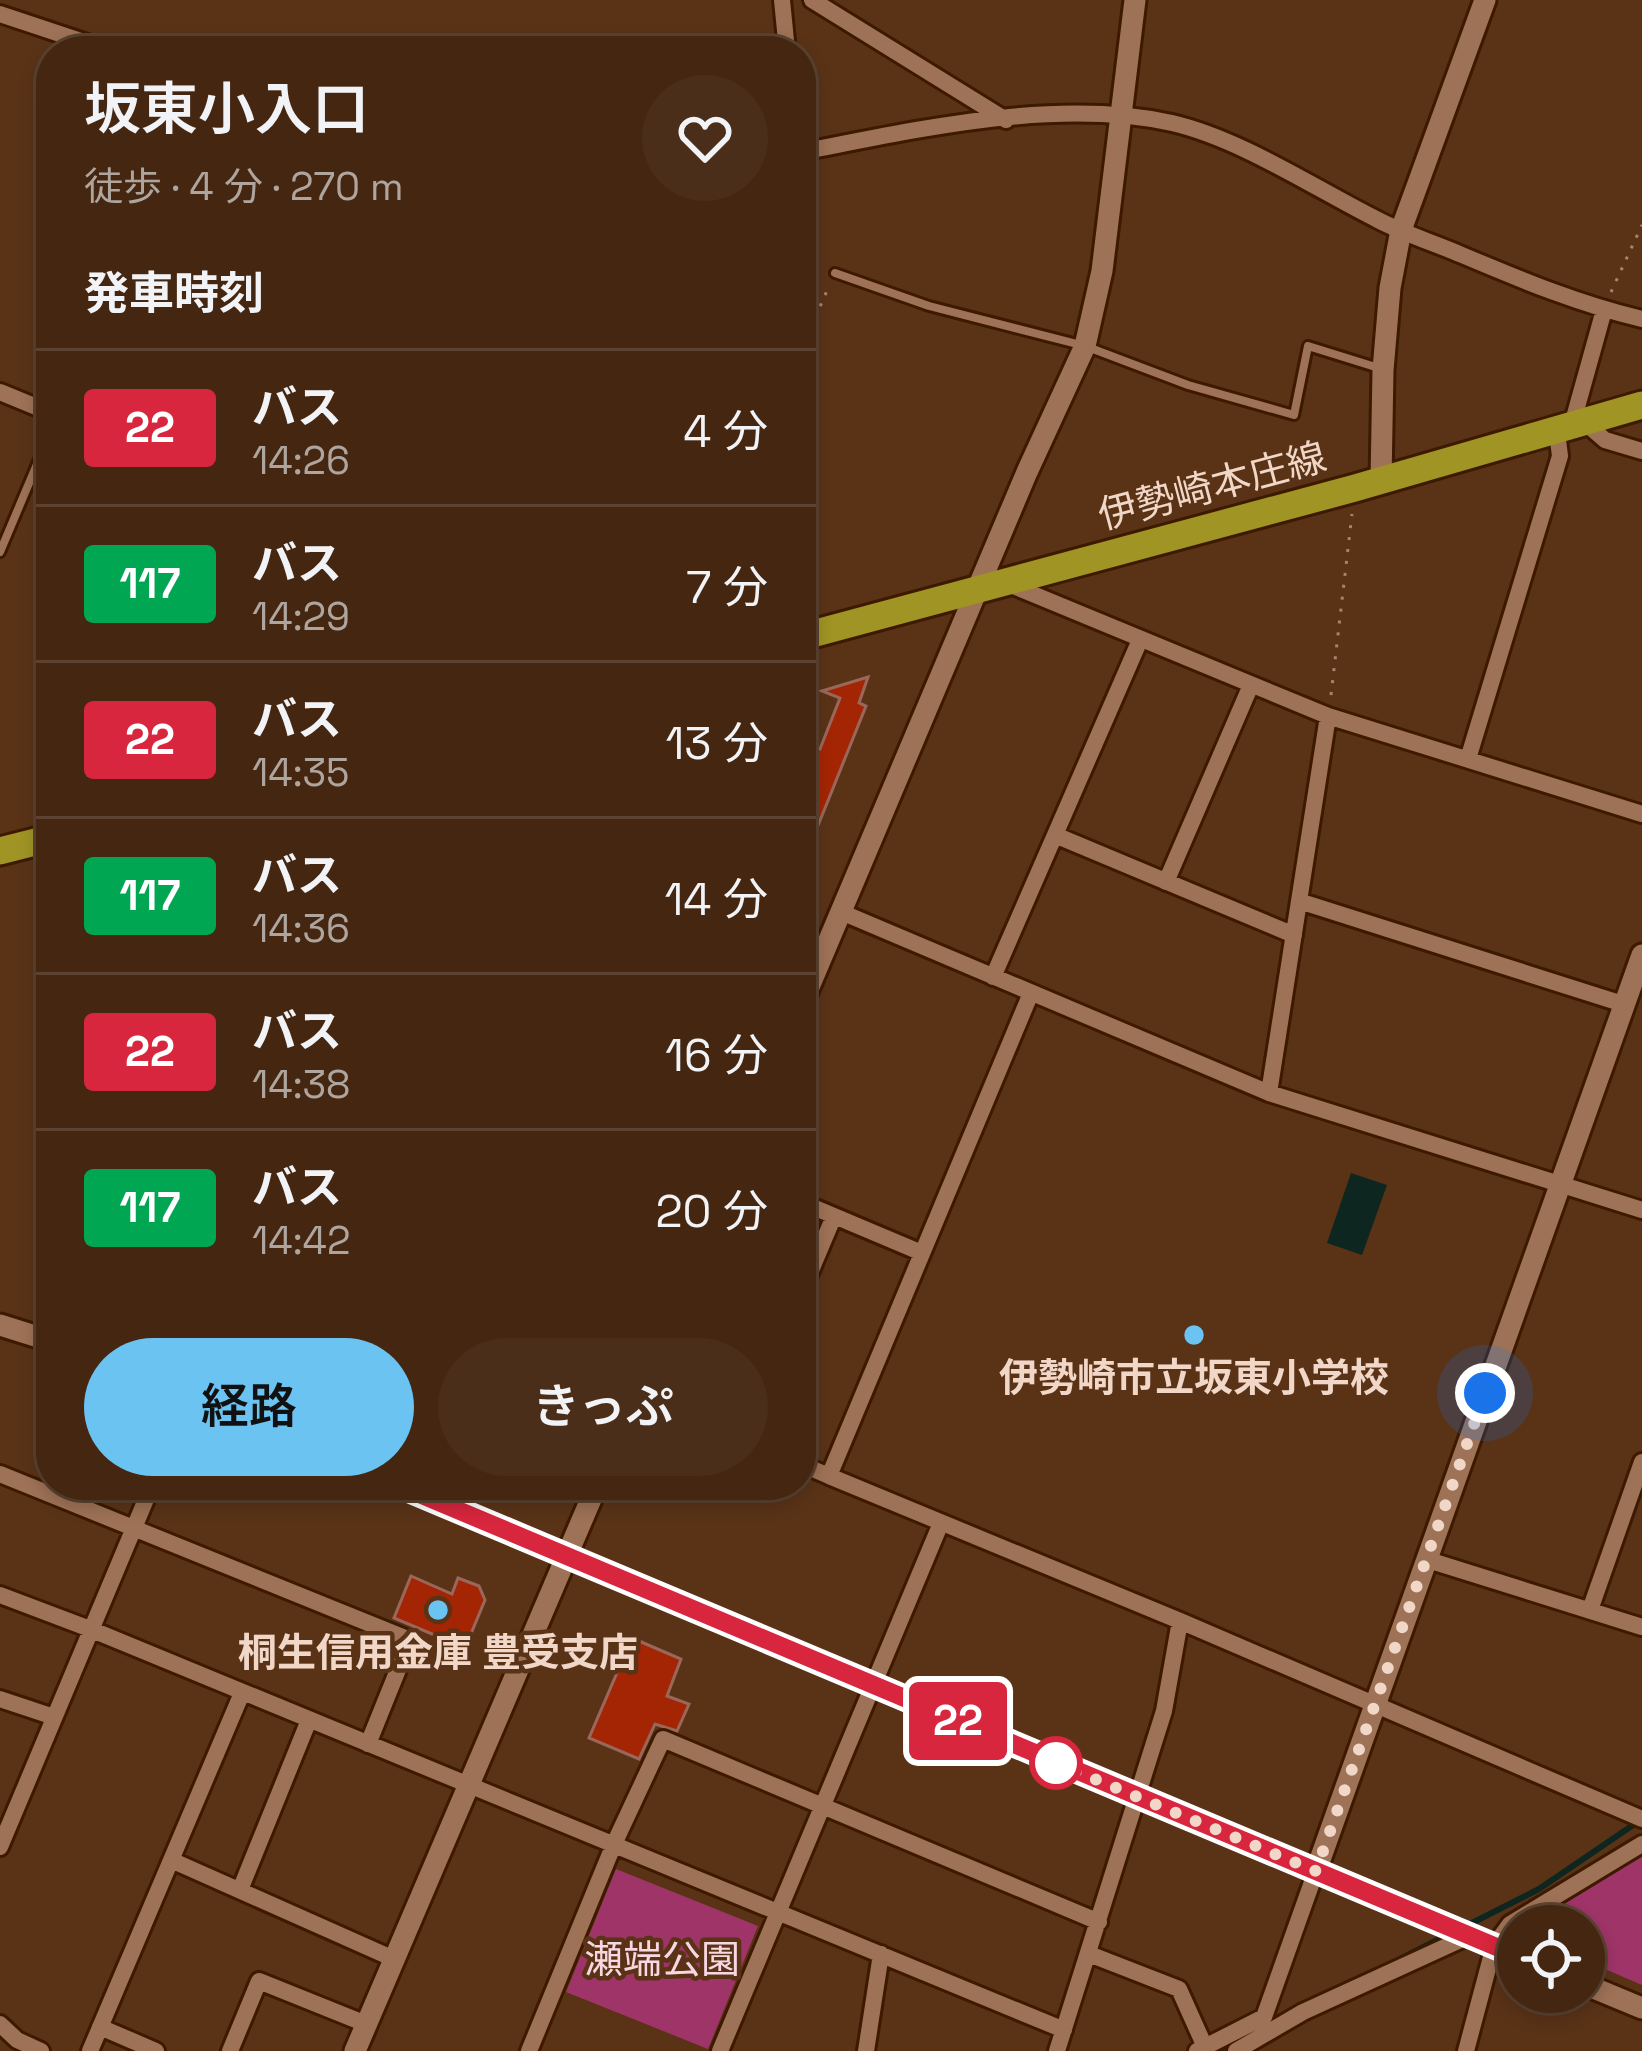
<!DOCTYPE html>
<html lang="ja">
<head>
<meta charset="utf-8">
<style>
	body { margin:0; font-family:"Space Grotesk","Noto Sans JP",sans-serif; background:#4b2e1a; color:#f1f3f6; height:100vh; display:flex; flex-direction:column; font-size:45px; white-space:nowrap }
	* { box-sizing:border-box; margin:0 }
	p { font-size:39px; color:#afa59f }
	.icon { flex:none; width:66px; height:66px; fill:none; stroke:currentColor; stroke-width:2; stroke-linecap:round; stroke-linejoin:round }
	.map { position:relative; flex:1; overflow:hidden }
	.drawer { position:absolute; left:36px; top:36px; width:780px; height:1464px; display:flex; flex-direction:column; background:#442611; border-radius:48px; box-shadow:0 6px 18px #0003,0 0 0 3px #5c4331 }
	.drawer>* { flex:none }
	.badge { padding:0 24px; border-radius:9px; font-size:42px; line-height:78px }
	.buttons { position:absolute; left:1497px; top:1905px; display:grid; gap:24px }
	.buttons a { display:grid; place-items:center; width:108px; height:108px; border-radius:50%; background:#442611; box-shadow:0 6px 18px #0003,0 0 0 3px #5c4331; font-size:60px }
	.you { position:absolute; width:60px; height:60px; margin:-30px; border:9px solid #fff; border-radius:50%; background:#1a73e8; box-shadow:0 0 0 18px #1a73e833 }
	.map>.badge { position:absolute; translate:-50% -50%; box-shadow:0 0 0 6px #fff }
	h2 { padding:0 48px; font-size:45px; line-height:108px }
	.round { display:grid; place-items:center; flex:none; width:126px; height:126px; border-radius:63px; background:#4b2e1a }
	.overview { display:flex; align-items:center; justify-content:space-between; height:204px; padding:0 48px }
	h1 { font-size:57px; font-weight:600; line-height:90px }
	.button { display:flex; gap:24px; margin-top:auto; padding:24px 48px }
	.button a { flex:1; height:138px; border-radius:72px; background:#6bc3f2; color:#111; font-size:48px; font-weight:600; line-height:138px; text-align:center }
	.button a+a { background:#4b2e1a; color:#f1f3f6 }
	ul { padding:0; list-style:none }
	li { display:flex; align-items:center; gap:36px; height:156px; padding:0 48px; border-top:3px solid #5c4331 }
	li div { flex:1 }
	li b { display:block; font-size:45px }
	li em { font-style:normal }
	li .badge { min-width:132px; font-weight:700; text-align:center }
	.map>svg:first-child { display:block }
	.green { fill:#9f3468 }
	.water { fill:#0d261f }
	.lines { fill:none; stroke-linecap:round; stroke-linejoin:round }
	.stream { stroke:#0d261f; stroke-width:6 }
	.building { fill:#a42503; stroke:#9a675b; stroke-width:3 }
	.service-casing { stroke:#3d1900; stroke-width:14 }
	.minor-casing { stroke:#3d1900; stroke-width:22 }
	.tertiary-casing { stroke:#3d1900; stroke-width:27 }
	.primary-casing { stroke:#3d1900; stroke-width:33 }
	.path { stroke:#a4846e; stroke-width:3; stroke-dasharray:3 9; stroke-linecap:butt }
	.service { stroke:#9e7256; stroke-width:8 }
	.minor { stroke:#9e7256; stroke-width:16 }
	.tertiary { stroke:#9e7256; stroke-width:21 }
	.primary { stroke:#9f9424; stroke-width:27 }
	.line-casing { stroke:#fff; stroke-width:27 }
	.line { stroke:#d7263d; stroke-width:18 }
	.walk { stroke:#f0d7c8; stroke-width:12; stroke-dasharray:0 21.6 }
	.poi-dot { fill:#6bc3f2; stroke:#5a3317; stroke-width:4.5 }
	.stop-dot { fill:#fff; stroke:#d7263d; stroke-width:6 }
	.labels { text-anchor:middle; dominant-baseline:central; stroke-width:9; stroke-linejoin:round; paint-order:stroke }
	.street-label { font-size:39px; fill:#f0d7c8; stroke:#5a3317 }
	.poi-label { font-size:39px; font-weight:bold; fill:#f0d7c8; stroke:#5a3317 }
	.park-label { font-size:39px; fill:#f8d7e3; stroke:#5a3317 }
</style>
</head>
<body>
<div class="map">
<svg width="1642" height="2051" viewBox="0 0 1642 2051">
	<rect width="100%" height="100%" fill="#5a3317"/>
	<path class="green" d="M1642,1853V1985L1584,1960V1926H1525L1526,1922Z
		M616,1869L758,1926L708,2049L566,1992Z"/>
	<path class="water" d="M1351,1173L1387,1185L1362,1255L1327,1243Z"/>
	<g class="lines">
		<path class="stream" d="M1466,1926L1539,1889L1639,1821
			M1402,1958L1449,1934
			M1216,2051L1250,2034"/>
	</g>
	<path class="building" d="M868,677L859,703L866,706L817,828L801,821V740L820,749L840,698L822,691Z
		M411,1576L452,1594L458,1578L479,1586L485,1600L465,1648L394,1618Z
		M632,1638L681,1659L667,1696L689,1704L677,1731L655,1724L639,1759L589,1738Z"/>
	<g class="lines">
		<defs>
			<path id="service" d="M835,273L929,306L1085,346L1188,385L1294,415L1308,346L1382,369
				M0,552L51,431"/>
			<path id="minor" d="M782,0L787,51
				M812,0L1006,120
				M0,14L111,51
				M801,152C916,130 1056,97 1172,123C1241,139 1314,188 1378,220C1405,234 1434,243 1462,255C1521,280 1579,304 1642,319
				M1604,310L1575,414L1605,440L1642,451
				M0,392L51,413
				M1006,583L1328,716L1642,814
				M1468,759L1560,456L1557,432
				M1055,835L1294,935
				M1166,882L1251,685
				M1299,901L1623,1004
				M841,912L1269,1093L1642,1210
				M993,977L1140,640
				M1031,993L829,1476L1180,1621L1642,1819
				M1269,1093L1328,716
				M801,1202L922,1253
				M801,1294L834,1216
				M801,1464L829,1476
				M0,1474L410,1640L368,1744
				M1425,1559L1642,1627
				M0,1595L90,1629L1064,2030
				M1590,1610L1642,1462
				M0,1699L54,1717
				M0,1847L152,1485
				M171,1860L394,1959
				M240,1890L309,1720
				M1089,1954L1179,1989L1205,2047
				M0,2024L17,2040L41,2051
				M100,2027L156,2051
				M90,2051L242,1693
				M230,2051L259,1981L366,2024
				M529,2051L614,1844L663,1739L1099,1922
				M720,2051L941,1523
				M866,2051L881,1954
				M1057,2051L1164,1711L1180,1621
				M1197,2051L1264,2017L1316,1871
				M1236,2051L1303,2012L1469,1936
				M1466,2051L1494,1946L1510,1924L1642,1844"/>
			<path id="tertiary" d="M1381,480L1383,370L1390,288L1401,230L1485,0
				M801,1006L1027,472L1085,346L1102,271L1135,0
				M0,1325L51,1341
				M398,1485L1518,1956
				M1316,1871L1642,955
				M1584,1984L1642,2008
				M355,2051L597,1485"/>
			<path id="primary" d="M801,637L1355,488L1642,405
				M0,851L51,838"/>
		</defs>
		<use href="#service" class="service-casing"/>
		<use href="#minor" class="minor-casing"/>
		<use href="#tertiary" class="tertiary-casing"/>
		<use href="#primary" class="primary-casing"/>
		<path class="path" d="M1611,292L1642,225
			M801,350L829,286
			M1331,695L1352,514"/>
		<use href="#service" class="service"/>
		<use href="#minor" class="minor"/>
		<use href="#tertiary" class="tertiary"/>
		<use href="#primary" class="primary"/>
	</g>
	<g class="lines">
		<defs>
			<path id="line" d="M398,1485L1518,1956"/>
		</defs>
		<use href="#line" class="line-casing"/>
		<use href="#line" class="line"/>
		<path class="walk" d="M1056,1763L1316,1871L1485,1393"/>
	</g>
	<g class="poi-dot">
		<circle cx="1194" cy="1335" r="12"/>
		<circle cx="438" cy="1610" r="12"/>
	</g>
	<circle class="stop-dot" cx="1056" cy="1763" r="24"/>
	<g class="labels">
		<g class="street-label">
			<text transform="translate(1212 486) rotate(-15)">伊勢崎本庄線</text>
		</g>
		<g class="poi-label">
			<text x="1194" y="1377">伊勢崎市立坂東小学校</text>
			<text x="438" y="1652">桐生信用金庫 豊受支店</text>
		</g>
		<g class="park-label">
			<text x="662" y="1959">瀬端公園</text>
		</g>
	</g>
</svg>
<div class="buttons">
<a><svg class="icon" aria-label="locate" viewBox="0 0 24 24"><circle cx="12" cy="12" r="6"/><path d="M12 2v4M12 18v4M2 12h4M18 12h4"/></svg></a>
</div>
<div class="you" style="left:1485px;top:1393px"></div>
<b class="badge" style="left:958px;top:1721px;background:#d7263d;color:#fff">22</b>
<section class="drawer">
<div class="overview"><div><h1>坂東小入口</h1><p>徒歩 · 4 分 · 270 m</p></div><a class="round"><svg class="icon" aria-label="heart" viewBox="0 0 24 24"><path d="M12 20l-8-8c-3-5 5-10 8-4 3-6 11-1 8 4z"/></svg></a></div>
<h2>発車時刻</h2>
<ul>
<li><span class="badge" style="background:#d7263d;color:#fff">22</span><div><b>バス</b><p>14:26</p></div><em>4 分</em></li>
<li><span class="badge" style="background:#00a651;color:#fff">117</span><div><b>バス</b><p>14:29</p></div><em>7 分</em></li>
<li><span class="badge" style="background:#d7263d;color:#fff">22</span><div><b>バス</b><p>14:35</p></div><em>13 分</em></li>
<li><span class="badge" style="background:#00a651;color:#fff">117</span><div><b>バス</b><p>14:36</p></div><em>14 分</em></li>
<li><span class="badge" style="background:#d7263d;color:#fff">22</span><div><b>バス</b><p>14:38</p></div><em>16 分</em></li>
<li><span class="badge" style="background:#00a651;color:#fff">117</span><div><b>バス</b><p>14:42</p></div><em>20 分</em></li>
</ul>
<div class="button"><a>経路</a><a>きっぷ</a></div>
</section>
</div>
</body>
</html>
